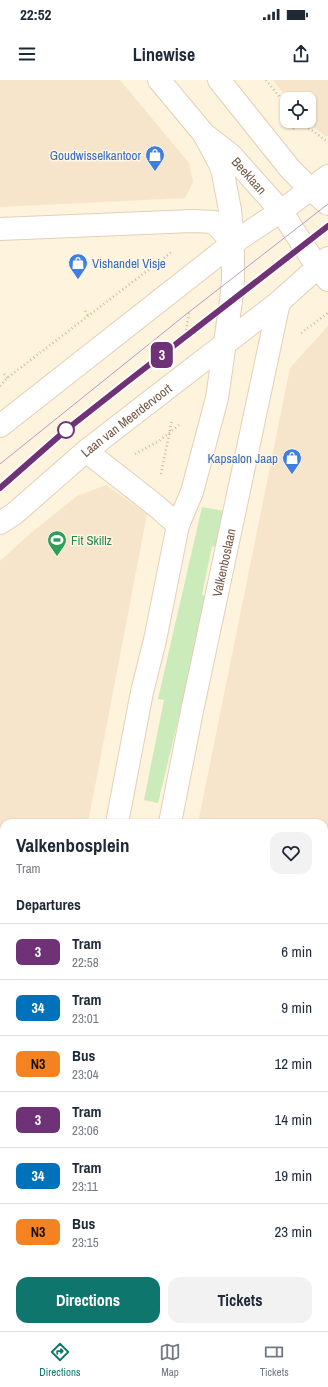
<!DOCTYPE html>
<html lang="en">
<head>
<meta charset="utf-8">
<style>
	body { margin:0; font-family:"Archivo Narrow",sans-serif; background:#f2f2f3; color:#1f2937; height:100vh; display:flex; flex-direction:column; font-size:15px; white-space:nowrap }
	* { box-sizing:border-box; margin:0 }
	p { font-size:13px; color:#747a83 }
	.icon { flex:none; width:22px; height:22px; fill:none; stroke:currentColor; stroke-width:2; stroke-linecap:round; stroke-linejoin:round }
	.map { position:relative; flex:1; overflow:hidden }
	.details { position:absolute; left:0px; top:739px; width:328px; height:512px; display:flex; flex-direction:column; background:#fff; border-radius:12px 12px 0 0; box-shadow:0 1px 3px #0004 }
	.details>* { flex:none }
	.badge { padding:0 8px; border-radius:6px; font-size:14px; line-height:26px }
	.tools { position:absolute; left:280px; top:12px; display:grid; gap:8px }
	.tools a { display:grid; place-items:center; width:36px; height:36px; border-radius:8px; background:#fff; box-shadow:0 1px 3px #0004; font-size:20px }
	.map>.badge { position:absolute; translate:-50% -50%; box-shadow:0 0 0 2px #fff }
	h2 { padding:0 16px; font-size:15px; line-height:36px }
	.round { display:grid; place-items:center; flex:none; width:42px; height:42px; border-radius:12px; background:#f2f2f3 }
	.overview { display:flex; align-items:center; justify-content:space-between; height:68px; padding:0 16px }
	h1 { font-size:19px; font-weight:700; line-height:30px }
	.button { display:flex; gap:8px; margin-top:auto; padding:8px 16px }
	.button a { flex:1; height:46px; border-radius:12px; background:#0f766e; color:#fff; font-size:16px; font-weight:700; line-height:46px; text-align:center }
	.button a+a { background:#f2f2f3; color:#1f2937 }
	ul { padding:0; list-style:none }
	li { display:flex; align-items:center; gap:12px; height:56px; padding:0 16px; border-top:1px solid #e0e1e3 }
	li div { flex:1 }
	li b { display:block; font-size:15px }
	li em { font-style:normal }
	li .badge { min-width:44px; font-weight:700; text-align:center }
	.status { display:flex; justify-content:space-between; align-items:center; height:28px; padding:0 20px; background:#fff; direction:ltr }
	.status svg { height:11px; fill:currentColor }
	header { display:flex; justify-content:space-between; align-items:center; height:52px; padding:0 16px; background:#fff; font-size:18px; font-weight:700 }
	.tabs { display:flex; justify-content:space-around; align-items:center; height:56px; border-top:1px solid #e0e1e3; background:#fff; font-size:11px; color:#747a83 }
	.tabs a { display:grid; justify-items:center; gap:2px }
	.tabs .on { color:#0f766e }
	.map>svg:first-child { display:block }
	.residential { fill:#f6e5cb }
	.education { fill:#f0daf9 }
	.green { fill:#cbebbb }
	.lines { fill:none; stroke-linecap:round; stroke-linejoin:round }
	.minor-casing { stroke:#e2cfb9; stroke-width:24 }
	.path { stroke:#d9b496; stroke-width:2.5; stroke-dasharray:1 3; stroke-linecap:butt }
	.minor { stroke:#fff; stroke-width:22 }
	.tram { stroke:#b59cc6; stroke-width:1 }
	.line-casing { stroke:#fff; stroke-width:9 }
	.line { stroke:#703276; stroke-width:6 }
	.stop-dot { fill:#fff; stroke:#703276; stroke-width:2 }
	.labels { text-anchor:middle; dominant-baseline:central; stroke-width:3; stroke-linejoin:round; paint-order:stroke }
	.shop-label { font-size:13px; fill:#366cbe; stroke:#fff6e4; text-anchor:end }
	.street-label { font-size:13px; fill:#745844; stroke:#fff6e4 }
	.leisure-label { font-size:13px; fill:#27864d; stroke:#fff6e4; text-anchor:start }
</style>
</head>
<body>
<div class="status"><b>22:52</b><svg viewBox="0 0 49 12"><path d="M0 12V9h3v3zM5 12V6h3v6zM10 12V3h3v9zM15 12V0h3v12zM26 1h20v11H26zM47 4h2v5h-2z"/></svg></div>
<header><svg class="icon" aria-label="menu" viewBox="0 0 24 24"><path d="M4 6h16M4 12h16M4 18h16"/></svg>Linewise<svg class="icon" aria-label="share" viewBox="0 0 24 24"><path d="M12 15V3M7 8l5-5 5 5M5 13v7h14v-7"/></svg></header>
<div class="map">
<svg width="328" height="1251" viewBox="0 0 328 1251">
	<rect width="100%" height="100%" fill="#fef3dc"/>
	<path class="residential" d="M0,0H120L189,83L193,102L185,118L0,127Z
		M273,0H328V56H325L306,41H309V19H288Z
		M328,246V1251H100L101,1247H324V743H198L290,288Z
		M106,405L147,434L88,743H4V1182L0,1202V481L32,452L77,416Z"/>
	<path class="education" d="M328,1184V1233L324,1229V1188Z"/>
	<path class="green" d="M202,427L224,431L218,468L212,466L202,515L208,517L158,723L144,720L164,620L158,619Z
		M41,1247H58V1251H41Z"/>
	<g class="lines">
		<defs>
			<g id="minor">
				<path id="s1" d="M159,0L204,54L231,75L281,131L318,188L328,200"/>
				<path d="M219,0L291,90L310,109L328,124"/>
				<path d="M0,149L193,141L214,142L233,163"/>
				<path d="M0,346L233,163L281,131L328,96"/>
				<path d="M86,371L155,425L178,445"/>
				<path id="s2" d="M0,443L14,434L86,371L279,222L328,178"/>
				<path d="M117,743L142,612L155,560L178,445L192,412L217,318L231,221L233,199V163L230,130L223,93L220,84L204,54"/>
				<path id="s3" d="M170,743L192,631L279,222"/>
				<path d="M0,809L4,806"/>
				<path d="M324,990L328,987"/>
				<path d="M0,1172L4,1171"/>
				<path d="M16,1251L17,1247"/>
				<path d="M70,1251L71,1247"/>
			</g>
		</defs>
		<use href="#minor" class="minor-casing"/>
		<path class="path" d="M266,0L287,26
			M299,41L328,62
			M293,49L301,43
			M85,231L88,236
			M301,253L328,233
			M185,258L189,233
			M4,294L7,298
			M0,306L7,298L173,171
			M135,374L159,361L179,345
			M161,394L172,340"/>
		<use href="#minor" class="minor"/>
		<path class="tram" d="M0,384L189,232L328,124
			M0,408L66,350L127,302L328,146"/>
	</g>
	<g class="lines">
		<defs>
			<path id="line" d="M0,408L66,350L127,302L328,146"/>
		</defs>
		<use href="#line" class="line-casing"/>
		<use href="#line" class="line"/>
	</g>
	<defs>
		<symbol id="shop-pin" viewBox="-11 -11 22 30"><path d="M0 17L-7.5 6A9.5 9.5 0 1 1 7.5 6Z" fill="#3f7fe0" stroke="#fff6e4"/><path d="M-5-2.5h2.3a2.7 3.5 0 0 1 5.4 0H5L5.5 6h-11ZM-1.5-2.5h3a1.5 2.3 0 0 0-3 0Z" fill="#fff"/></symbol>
		<symbol id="stadium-pin" viewBox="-11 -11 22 30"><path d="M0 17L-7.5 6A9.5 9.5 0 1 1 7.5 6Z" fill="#2e9e5b" stroke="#fff6e4"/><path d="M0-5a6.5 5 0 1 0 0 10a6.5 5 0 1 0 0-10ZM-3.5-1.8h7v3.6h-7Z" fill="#fff"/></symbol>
	</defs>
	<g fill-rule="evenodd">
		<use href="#shop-pin" x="144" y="64" width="22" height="30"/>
		<use href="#shop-pin" x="67" y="172" width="22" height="30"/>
		<use href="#shop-pin" x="281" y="367" width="22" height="30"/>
		<use href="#stadium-pin" x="46" y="449" width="22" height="30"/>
	</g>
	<circle class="stop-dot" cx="66" cy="350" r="8"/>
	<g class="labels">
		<g class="shop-label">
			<text x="141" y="75">Goudwisselkantoor</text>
			<text x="92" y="183" text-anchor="start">Vishandel Visje</text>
			<text x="278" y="378">Kapsalon Jaap</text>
		</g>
		<g class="street-label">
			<text stroke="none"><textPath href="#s1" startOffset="132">Beeklaan</textPath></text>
			<text stroke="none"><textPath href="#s2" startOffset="163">Laan van Meerdervoort</textPath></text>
			<text stroke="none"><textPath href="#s3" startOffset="266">Valkenboslaan</textPath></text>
		</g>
		<g class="leisure-label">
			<text x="71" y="460">Fit Skillz</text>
		</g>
	</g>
</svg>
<div class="tools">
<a><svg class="icon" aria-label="locate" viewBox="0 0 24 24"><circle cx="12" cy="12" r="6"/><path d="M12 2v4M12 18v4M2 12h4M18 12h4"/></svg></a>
</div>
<b class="badge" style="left:162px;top:275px;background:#703276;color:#fff">3</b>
<section class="details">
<div class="overview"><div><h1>Valkenbosplein</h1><p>Tram</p></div><a class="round"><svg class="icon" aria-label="heart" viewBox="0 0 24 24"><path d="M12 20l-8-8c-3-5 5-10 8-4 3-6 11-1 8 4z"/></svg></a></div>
<h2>Departures</h2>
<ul>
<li><span class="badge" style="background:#703276;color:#fff">3</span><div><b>Tram</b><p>22:58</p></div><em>6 min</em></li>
<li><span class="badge" style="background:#0072bc;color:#fff">34</span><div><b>Tram</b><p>23:01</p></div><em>9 min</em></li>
<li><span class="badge" style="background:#f58220;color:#111">N3</span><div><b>Bus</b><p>23:04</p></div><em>12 min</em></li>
<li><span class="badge" style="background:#703276;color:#fff">3</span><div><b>Tram</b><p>23:06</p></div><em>14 min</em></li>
<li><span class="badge" style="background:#0072bc;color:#fff">34</span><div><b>Tram</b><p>23:11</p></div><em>19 min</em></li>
<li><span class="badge" style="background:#f58220;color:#111">N3</span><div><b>Bus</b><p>23:15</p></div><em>23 min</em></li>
</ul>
<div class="button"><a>Directions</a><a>Tickets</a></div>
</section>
</div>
<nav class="tabs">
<a class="on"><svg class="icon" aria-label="directions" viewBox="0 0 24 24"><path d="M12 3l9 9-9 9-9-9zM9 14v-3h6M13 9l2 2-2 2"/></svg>Directions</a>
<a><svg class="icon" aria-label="map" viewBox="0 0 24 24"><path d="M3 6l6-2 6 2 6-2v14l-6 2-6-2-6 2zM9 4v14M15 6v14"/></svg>Map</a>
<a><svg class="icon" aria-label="tickets" viewBox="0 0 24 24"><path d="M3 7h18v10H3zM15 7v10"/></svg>Tickets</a>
</nav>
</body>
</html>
